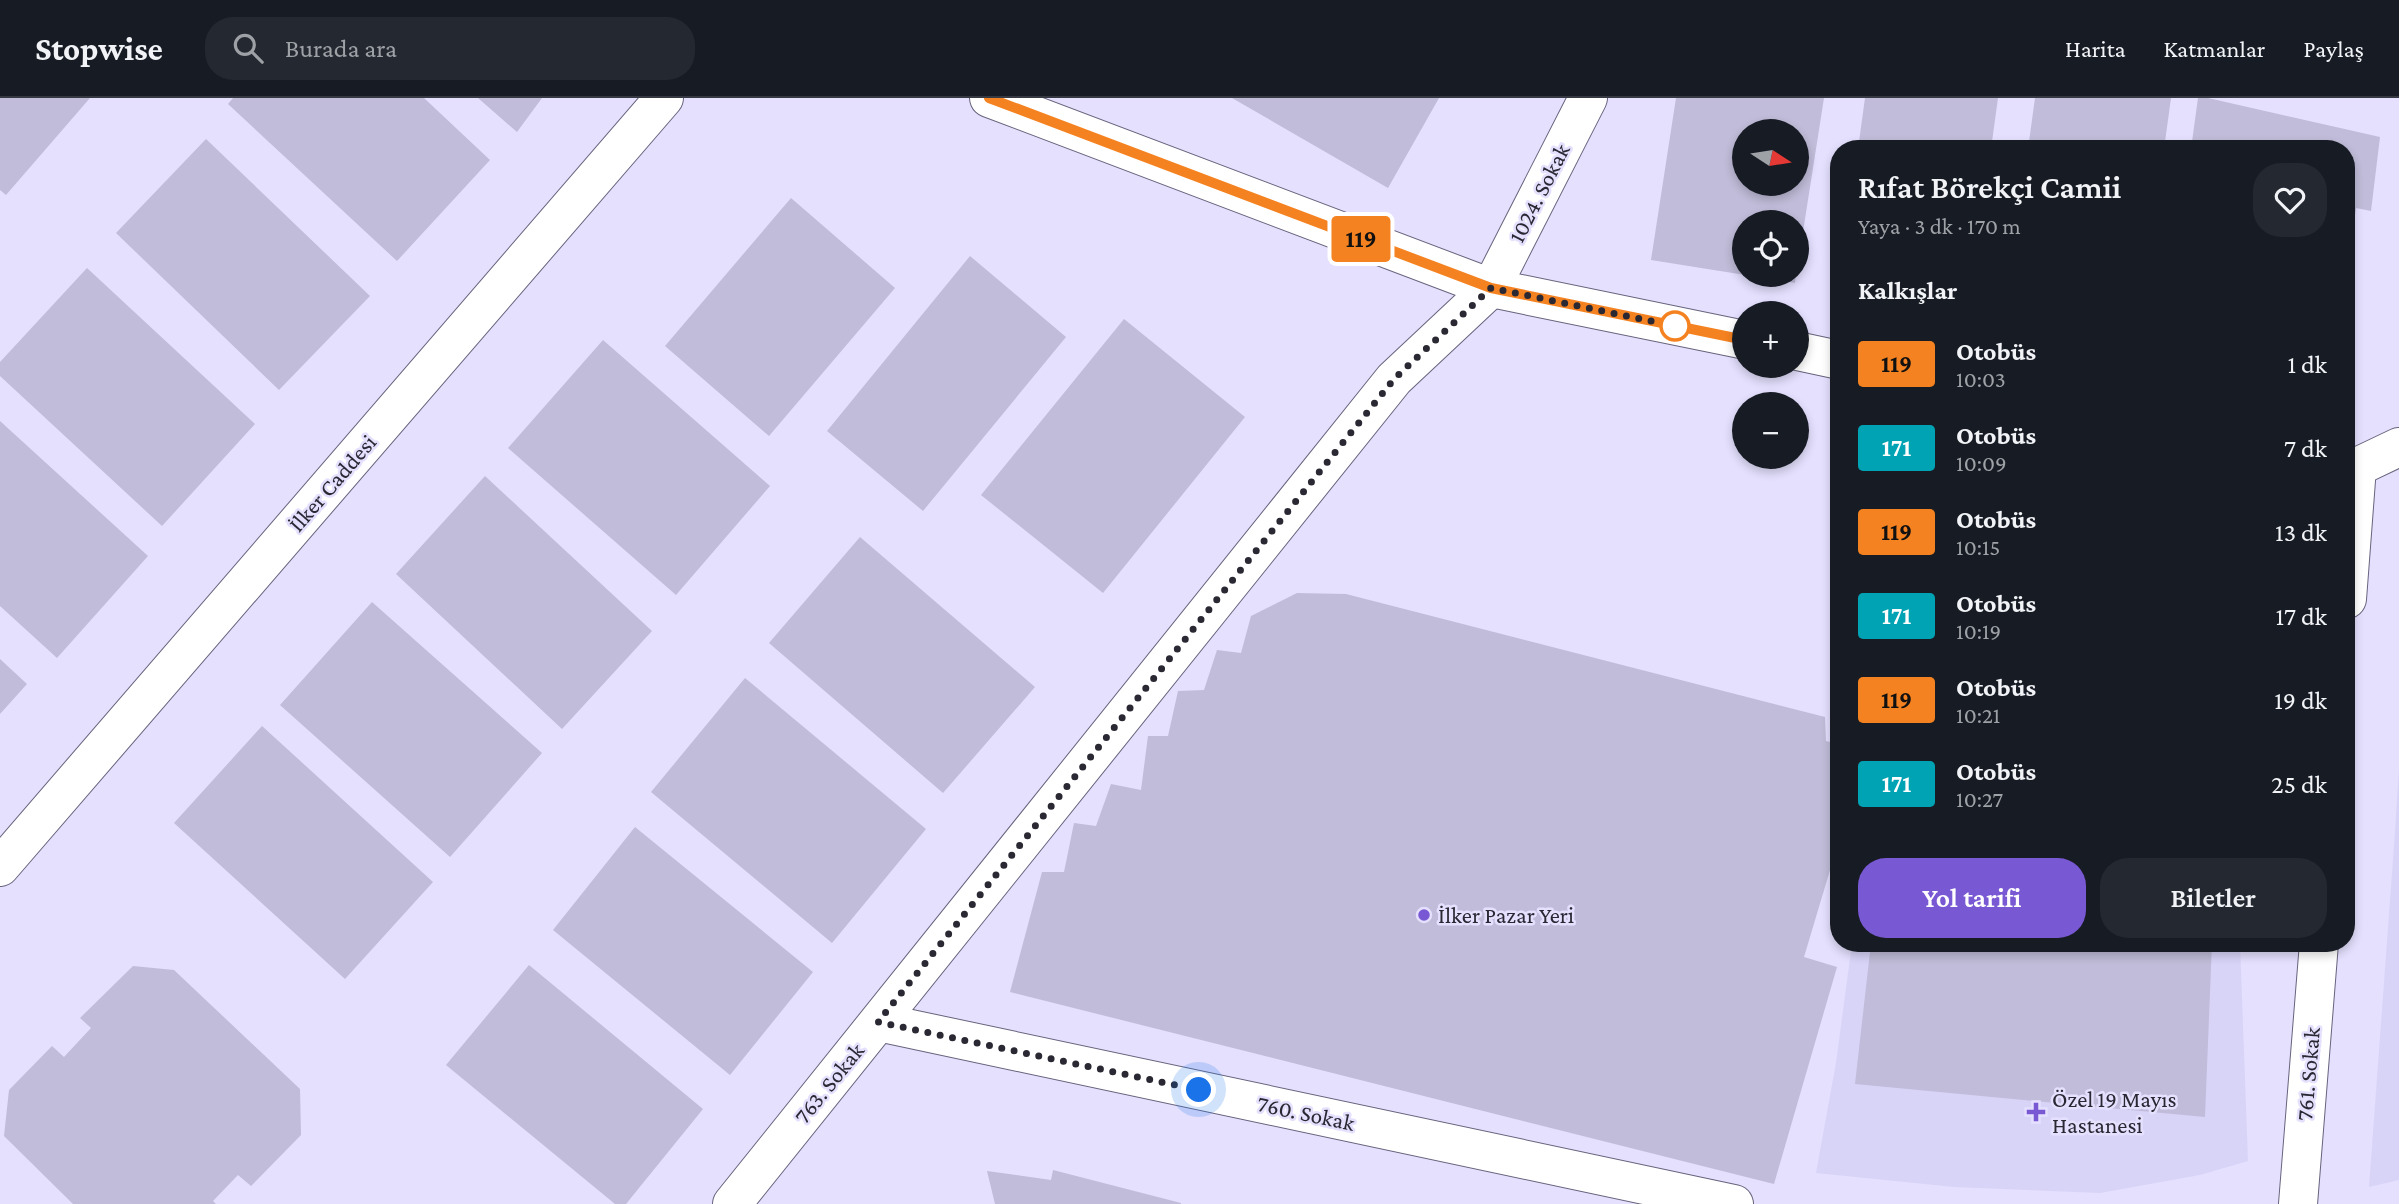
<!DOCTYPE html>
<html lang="tr">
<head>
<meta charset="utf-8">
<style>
	body { margin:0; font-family:"Crimson Pro",serif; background:#242831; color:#f1f3f6; height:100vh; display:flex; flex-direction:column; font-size:26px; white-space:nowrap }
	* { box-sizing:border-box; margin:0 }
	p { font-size:23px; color:#9ea1a6 }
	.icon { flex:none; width:38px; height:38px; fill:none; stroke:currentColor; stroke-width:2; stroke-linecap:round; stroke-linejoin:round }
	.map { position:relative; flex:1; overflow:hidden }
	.details { position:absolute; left:1830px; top:42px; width:525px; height:812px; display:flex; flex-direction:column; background:#171b24; border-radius:28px; box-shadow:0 4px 10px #0003 }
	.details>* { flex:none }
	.badge { padding:0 14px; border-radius:5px; font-size:24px; line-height:46px }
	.needle { width:46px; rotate:102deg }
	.buttons { position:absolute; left:1732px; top:21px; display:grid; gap:14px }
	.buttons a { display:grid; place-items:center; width:77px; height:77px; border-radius:50%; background:#171b24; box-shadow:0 4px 10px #0003; font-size:35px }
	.you { position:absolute; width:35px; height:35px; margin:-18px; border:5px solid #fff; border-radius:50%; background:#1a73e8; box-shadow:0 0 0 10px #1a73e833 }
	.map>.badge { position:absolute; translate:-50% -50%; box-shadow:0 0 0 4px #fff }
	h2 { padding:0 28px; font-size:26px; line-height:63px }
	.round { display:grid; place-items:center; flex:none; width:74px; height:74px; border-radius:28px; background:#242831 }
	.head { display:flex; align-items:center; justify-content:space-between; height:119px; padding:0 28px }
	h1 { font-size:33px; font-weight:600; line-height:52px }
	.primary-button { display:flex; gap:14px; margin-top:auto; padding:14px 28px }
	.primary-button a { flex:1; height:80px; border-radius:28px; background:#7959d3; color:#fff; font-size:28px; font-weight:600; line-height:80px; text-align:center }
	.primary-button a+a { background:#242831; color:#f1f3f6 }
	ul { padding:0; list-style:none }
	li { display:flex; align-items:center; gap:21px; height:84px; padding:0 28px }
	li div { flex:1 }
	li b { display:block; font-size:26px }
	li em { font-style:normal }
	li .badge { min-width:77px; font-weight:700; text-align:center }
	header { display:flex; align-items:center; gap:42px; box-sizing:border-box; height:98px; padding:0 35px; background:#171b24; border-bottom:2px solid #363941 }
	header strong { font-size:33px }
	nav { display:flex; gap:38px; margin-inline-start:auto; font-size:24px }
	.search { width:490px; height:63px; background:#242831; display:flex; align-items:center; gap:18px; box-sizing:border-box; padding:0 24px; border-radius:28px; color:#9ea1a6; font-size:26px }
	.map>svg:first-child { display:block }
	.built { fill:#d8d4f8 }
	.building { fill:#c0bcd9; fill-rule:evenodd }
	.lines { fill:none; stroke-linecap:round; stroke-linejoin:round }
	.minor-casing { stroke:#67637d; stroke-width:40 }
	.tertiary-casing { stroke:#67637d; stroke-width:40 }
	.minor { stroke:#fff; stroke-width:38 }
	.tertiary { stroke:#fff; stroke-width:38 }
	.line-casing { stroke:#fff; stroke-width:16 }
	.line { stroke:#f58220; stroke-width:10 }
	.walk { stroke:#292833; stroke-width:7; stroke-dasharray:0 12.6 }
	.stop-dot { fill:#fff; stroke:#f58220; stroke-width:3.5 }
	.poi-dot { fill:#7959d3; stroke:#e4e0fe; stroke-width:2.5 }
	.labels { text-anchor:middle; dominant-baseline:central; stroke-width:5; stroke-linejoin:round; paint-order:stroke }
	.street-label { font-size:23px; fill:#292833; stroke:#e4e0fe }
	.poi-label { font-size:23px; fill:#292833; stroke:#e4e0fe; text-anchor:start }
</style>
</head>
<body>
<header>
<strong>Stopwise</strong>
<div class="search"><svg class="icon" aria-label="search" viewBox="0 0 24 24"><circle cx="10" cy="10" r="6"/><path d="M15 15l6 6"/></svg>Burada ara</div>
<nav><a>Harita</a><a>Katmanlar</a><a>Paylaş</a></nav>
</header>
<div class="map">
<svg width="2399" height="1106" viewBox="0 0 2399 1106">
	<rect width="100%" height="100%" fill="#e4e0fe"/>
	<path class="built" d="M2399,671V1082L2369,1089L2394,748Z
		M1852,845H2240L2248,1063L2200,1077L2100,1095L1954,1089L1816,1075L1836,965Z"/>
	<path class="building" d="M0,0H90L6,97L0,92Z
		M233,0H424L490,62L397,163L228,6Z
		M478,0H542L517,34Z
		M1232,0H1439L1388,90Z
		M1676,0H1824L1799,159L1797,124H1745V177L1651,162ZM1745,33H1797V86H1745Z
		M1865,0H1998L1991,51H1858Z
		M2035,0H2171L2164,51H2028Z
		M2198,0H2208L2380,39L2371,113L2356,110L2348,168L2347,51H2191Z
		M206,41L370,198L279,292L116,135Z
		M791,100L895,190L769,338L665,248Z
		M970,158L1066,239L923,413L827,333Z
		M87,170L255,326L162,428L0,278V264Z
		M1750,177H1796L1795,185Z
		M1124,221L1245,319L1103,495L981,397Z
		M603,242L770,388L676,497L508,350Z
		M0,323L148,458L57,560L0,508Z
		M485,378L652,533L562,631L396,476Z
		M860,439L1035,589L943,695L769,545Z
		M1297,495L1346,496L1825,619L1826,643L1839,646V742L1804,859L1837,869L1774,1086L1010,894L1042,774H1064L1074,725L1096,728L1111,686L1141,692L1148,638H1168L1178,593L1204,592L1217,552L1241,555L1251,518Z
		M372,504L542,655L450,759L280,607Z
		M0,561L27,586L0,616Z
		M745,580L926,731L832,845L651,694Z
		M262,628L433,784L345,881L174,725Z
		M635,729L813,874L730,977L553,832Z
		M1871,845H2212L2205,1019L1855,986Z
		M529,867L703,1011L626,1106H615L446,967Z
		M133,868L174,872L300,991L301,1037L251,1088L238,1077L213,1103L216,1106H73L4,1038L9,992L52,948L64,959L91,930L80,920Z
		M1053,1072L1181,1105V1106H995L987,1073L1051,1082Z"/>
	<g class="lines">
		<defs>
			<path id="minor" d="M2347,501L2357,369
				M878,924L1734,1106
				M732,1106L1394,281L1491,190L1588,0
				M2298,1106L2319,845"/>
			<path id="tertiary" d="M989,0L1491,190L1745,242
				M1797,253L1839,262
				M2347,367L2357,369L2399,349
				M0,769L664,0"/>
		</defs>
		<use href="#minor" class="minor-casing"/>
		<use href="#tertiary" class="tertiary-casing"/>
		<use href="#minor" class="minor"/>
		<use href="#tertiary" class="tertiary"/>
	</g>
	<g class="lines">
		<defs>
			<path id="line" d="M989,0L1491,190L1745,242"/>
		</defs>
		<use href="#line" class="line-casing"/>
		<use href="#line" class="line"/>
		<path class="walk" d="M1199,992L878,924L1394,281L1491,190L1675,228"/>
	</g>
	<circle class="stop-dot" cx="1675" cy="228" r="14"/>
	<g class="poi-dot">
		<circle cx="1424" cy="817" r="7"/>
		<path d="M2032.5 1003.5h7v7h7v7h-7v7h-7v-7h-7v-7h7z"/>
	</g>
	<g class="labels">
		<g class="street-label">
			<text transform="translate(1539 95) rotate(-63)">1024. Sokak</text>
			<text transform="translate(332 385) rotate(-49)">İlker Caddesi</text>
			<text transform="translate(2308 976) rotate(-85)">761. Sokak</text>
			<text transform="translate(829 985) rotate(-51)">763. Sokak</text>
			<text transform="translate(1306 1015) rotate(12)">760. Sokak</text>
		</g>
		<g class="poi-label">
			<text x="1438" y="817">İlker Pazar Yeri</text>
			<text x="2052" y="1001">Özel 19 Mayıs<tspan x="2052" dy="26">Hastanesi</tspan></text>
		</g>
	</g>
</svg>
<div class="buttons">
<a><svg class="needle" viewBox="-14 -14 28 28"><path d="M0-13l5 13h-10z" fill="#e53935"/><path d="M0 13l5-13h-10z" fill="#9ea1a6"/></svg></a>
<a><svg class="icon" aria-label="locate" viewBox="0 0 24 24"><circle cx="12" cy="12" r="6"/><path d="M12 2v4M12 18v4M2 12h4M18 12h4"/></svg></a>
<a>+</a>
<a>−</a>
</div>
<div class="you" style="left:1199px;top:992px"></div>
<b class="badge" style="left:1361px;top:141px;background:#f58220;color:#111">119</b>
<section class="details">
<div class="head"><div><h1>Rıfat Börekçi Camii</h1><p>Yaya · 3 dk · 170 m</p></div><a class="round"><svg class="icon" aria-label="heart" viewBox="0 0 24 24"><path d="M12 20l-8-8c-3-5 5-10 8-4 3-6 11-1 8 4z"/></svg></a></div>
<h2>Kalkışlar</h2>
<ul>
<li><span class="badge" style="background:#f58220;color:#111">119</span><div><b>Otobüs</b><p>10:03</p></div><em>1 dk</em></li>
<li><span class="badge" style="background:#00a3b4;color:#fff">171</span><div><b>Otobüs</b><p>10:09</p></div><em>7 dk</em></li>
<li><span class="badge" style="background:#f58220;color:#111">119</span><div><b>Otobüs</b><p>10:15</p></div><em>13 dk</em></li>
<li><span class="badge" style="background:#00a3b4;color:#fff">171</span><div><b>Otobüs</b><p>10:19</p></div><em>17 dk</em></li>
<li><span class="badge" style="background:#f58220;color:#111">119</span><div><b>Otobüs</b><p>10:21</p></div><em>19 dk</em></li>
<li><span class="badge" style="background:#00a3b4;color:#fff">171</span><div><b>Otobüs</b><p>10:27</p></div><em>25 dk</em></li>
</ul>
<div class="primary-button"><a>Yol tarifi</a><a>Biletler</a></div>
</section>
</div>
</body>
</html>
